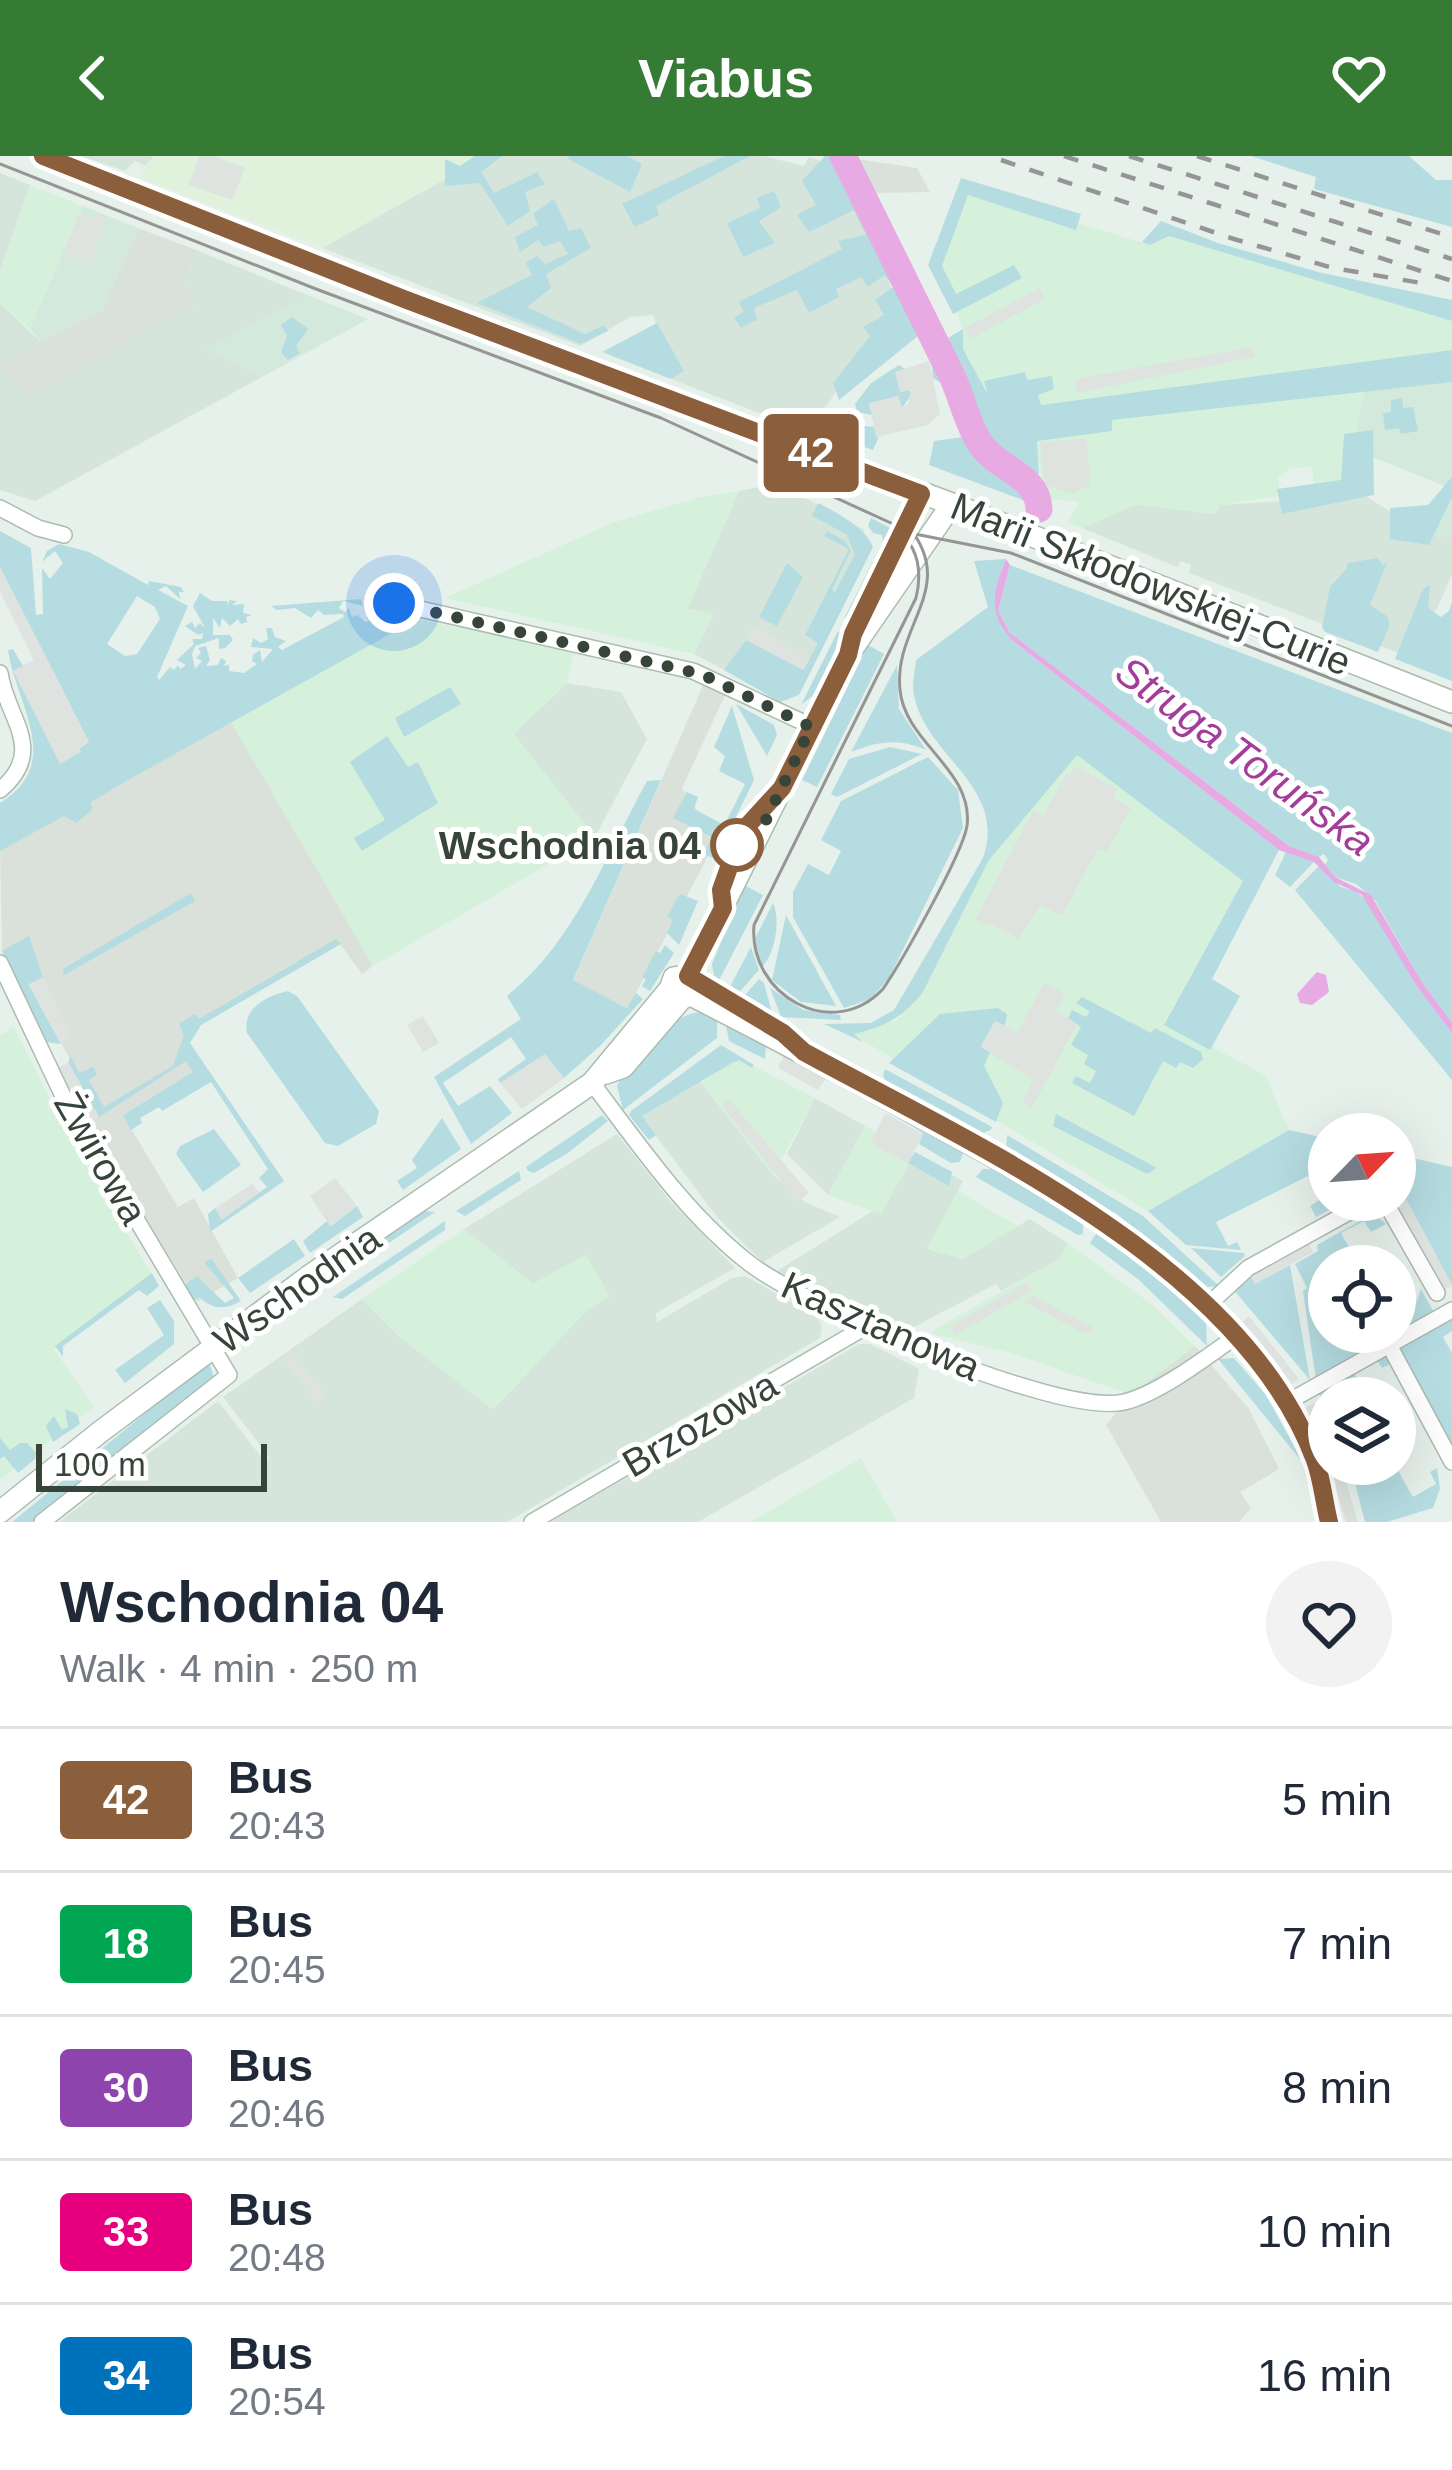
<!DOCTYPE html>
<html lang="en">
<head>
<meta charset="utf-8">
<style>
	body { margin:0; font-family:Arial,sans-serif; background:#f2f2f3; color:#1f2937; height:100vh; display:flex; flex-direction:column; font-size:45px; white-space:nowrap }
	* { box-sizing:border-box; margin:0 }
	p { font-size:39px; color:#747a83 }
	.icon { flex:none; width:66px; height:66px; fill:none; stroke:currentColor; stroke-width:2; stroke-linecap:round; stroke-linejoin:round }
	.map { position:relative; height:1366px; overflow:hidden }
	.panel { display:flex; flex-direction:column; background:#fff; flex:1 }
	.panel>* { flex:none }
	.badge { padding:0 24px; border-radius:9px; font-size:42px; line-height:78px }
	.needle { width:78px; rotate:65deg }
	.fabs { position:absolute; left:1308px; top:957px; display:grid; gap:24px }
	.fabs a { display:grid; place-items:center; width:108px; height:108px; border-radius:50%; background:#fff; box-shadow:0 12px 48px #0002; font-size:60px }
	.scale { position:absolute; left:36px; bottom:30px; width:231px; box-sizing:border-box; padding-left:12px; border:6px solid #37443a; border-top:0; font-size:33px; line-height:42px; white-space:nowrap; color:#37443a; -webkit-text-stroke:9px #fff; paint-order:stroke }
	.you { position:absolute; width:60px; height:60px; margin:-30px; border:9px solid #fff; border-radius:50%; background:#1a73e8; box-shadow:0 0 0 18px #1a73e833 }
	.map>.badge { position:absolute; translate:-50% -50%; box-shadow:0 0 0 6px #fff }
	.round { display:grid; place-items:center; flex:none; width:126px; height:126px; border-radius:63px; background:#f2f2f3 }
	.head { display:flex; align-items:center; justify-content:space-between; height:204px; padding:0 60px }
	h1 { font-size:57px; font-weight:800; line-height:90px }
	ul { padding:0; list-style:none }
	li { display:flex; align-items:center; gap:36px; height:144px; padding:0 60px; border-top:3px solid #e0e1e3 }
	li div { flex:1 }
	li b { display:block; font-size:45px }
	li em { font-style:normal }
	li .badge { min-width:132px; font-weight:700; text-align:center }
	header { display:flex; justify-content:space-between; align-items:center; height:156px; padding:0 60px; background:#357b34; color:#fff; font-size:54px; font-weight:800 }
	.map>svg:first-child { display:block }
	.residential { fill:#d6e5db }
	.commercial { fill:#d5f1db }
	.industrial { fill:#d9e1da }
	.education { fill:#d3e9db }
	.medical { fill:#e0f1dc }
	.green { fill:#b5dce1; fill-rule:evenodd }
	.parking { fill:#dee3e0 }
	.water { fill:#e7aae3 }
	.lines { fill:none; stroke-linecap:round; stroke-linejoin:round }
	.river { stroke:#e7aae3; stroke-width:27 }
	.minor-casing { stroke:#abbcb0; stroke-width:18 }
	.tertiary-casing { stroke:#abbcb0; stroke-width:24 }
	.minor { stroke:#fff; stroke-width:15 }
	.tertiary { stroke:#fff; stroke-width:21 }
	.tram { stroke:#959595; stroke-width:3 }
	.rail { stroke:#959595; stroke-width:4.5; stroke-dasharray:15 15; stroke-linecap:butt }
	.line-casing { stroke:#fff; stroke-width:27 }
	.line { stroke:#8b5e3c; stroke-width:18 }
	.walk { stroke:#37443a; stroke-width:12; stroke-dasharray:0 21.6 }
	.stop-dot { fill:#fff; stroke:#8b5e3c; stroke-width:6 }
	.labels { text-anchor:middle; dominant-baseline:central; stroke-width:10; stroke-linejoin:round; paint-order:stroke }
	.street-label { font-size:39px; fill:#37443a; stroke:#fff }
	.stop-label { font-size:39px; font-weight:bold; fill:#37443a; stroke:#fff; text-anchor:end }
	.water-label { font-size:42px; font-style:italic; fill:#a23d9a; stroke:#fff }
</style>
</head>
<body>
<header><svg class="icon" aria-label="back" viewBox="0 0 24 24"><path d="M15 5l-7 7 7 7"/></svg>Viabus<svg class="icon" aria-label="heart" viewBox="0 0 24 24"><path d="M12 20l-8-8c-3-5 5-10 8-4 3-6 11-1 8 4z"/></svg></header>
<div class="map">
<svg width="1452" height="1366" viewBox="0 0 1452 1366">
	<rect width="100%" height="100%" fill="#e7f1eb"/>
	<path class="residential" d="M81,0H154L145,10L135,5L125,15Z
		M486,0H764L804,10L809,1L834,10L912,175L840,230L822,256L795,271L601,196L656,168L653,159L630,161L580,190L322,92Z
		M0,17L30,29L0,115Z
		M199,95L307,139L206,194L264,220L35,345L0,334V213L28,241L195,148L183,127Z
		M0,147L41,186L0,207Z
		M777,327L863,373L870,392L796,538L779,543L694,498L687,453L739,335Z
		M1347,329L1429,379L1452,381V419L1414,503L1189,417L1191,409L1181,405L1177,411L1082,372L1136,348L1215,358L1220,349L1311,343Z
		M567,527L621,536L647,583L595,681L513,578Z
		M700,925L773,1019L805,1046L840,1061L763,1106L748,1092L717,1061L641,960Z
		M815,942L865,970L828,1039L787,998Z
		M617,978L670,1045L735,1112L656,1157L657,1166L732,1122L745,1120L817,1160L822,1171L820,1182L507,1366H59L218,1245L265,1306L270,1302L223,1241L362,1143L401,1182L493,1253L586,1155V1099L533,1128L464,1073Z
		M914,998L963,1025L928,1093L962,1103L1030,1063L1067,1087L1060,1103L1001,1135L996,1128L910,1173L867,1159L777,1115L873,1055L881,1057Z
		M859,1188H870L919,1213L914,1242L698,1366H550Z"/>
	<path class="commercial" d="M30,29L83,50L30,173L0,147V115Z
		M960,31L1150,89L1169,80L1428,156L1452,165V194L996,255L962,193L963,173L936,103Z
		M1365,234L1347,329L1314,333L1312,311L1291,312L1278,322L1281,340L1220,349L1215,358L1136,349L1082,372L1068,367L1079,346L1045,342L1034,273Z
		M739,335L687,452L714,458L694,498L445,442L612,367L700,341Z
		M420,464L574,495L567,527L514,578L595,681L373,810L230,564L405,467Z
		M1077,598L1243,725L1165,866L1265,919L1289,974L1148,1055L852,878L896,864L912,850L923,836L989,704Z
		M14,871L69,981L152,1119L54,1193L94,1251L0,1324V879Z
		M732,899L815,942L773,1019L702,927Z
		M865,970L914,998L881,1058L828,1039Z
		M958,1035L998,1059L1019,1070L961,1103L927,1092Z
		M464,1073L533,1128L586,1099L610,1140L586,1155L492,1253L401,1182L362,1143Z
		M1067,1087L1149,1146L1195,1190L1131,1239L1011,1197L933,1178V1174L1060,1103Z
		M861,1302L897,1366H751Z"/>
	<path class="industrial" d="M857,3L917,12L930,36L875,37Z
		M138,72L199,95L183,127L195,148L28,242L0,213V207L102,154Z
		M705,525L726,537L682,632L717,683L628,852L573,825Z
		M230,564L373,810L362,818L340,788L197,869L189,884L194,916L123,959L178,1051L194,1042L238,1122L197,1146L89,968L100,960L10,791L2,795L0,692Z
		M1195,1190L1249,1253L1279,1313L1240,1336L1251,1352L1239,1366H1161L1106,1269L1131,1239Z"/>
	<path class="education" d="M83,50L138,72L102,154L41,186L30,173Z
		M307,139L368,163L264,220L204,194Z
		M1452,226V381H1438L1429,379L1447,331L1353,293L1365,234Z"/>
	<path class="medical" d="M154,0H486L322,92L139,21Z"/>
	<path class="green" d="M475,0H502L481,16L494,37L537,16L545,28L525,36L530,55L508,70L480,27L445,30V3L460,10Z
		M569,0H627L642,8L630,36L568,3Z
		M724,0H750L656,50L659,59L635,71L622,48Z
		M825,0H838L924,175L839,244L833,227L870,180L863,171L884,159L875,144L893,131L885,119L867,131L862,121L836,133L839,141L809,157L797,134L754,152L757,164L741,172L734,161L744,156L739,146L842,93L838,85L866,79L854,54L809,76L797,59L816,49L802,25Z
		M1251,0H1409L1436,24H1452V71L1314,33L1316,21Z
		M961,22L1081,58L1076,74L968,39L942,110L956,138L1014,109L1022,122L953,158L928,109Z
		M774,35L781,51L759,65L775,87L743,101L727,67L760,52L757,42Z
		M554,43L569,75L581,72L591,92L546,118L551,132L527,151L585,178L604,169L608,175L581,188L477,147L532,119L526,107L537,100L545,108L568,98L560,85L544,91L538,84L520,96L515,81L538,69L533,58Z
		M1161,65L1218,87L1318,116L1452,144V165L1169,80L1150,89L1142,86Z
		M292,161L308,173L296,190L300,197L288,204L281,196L287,180L281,169Z
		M657,167L684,215L671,223L603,196Z
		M963,173V193L988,239L984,225L1025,216L1027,224L1052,220L1054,233L1038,239L1041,249L1452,194V226L1112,264V275L1037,285L1039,318L1028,320L1044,352L929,309L934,285L964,281L954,235L933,222L930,193Z
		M899,209L905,213L896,216L912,238L902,252L898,240L869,248L872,259L857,256L855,248L871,227Z
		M1402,242L1403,252L1413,251L1418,275L1401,278L1399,272L1385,274L1383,257L1391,256V244Z
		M849,268L874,271L876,280H879L873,294L838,282Z
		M1373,274L1374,339L1282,358L1277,333L1341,324L1344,278Z
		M1452,321V341L1429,389L1390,383V352L1428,349Z
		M818,347C836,356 866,372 873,391L799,539L780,546L724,514L746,484L804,513L818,487L805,479L849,393L824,380L827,375L845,385L851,394L832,434L835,436L855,398L846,378L812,360Z
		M871,362L896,375V381L851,471L845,461L883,385L882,379L873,377L868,370Z
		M0,375L31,392L36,459L43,458L42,412L50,423L63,407L55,395L42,406L47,395L59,388L89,396L148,429L149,425L181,431L184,436H179L180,443L166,430L158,434L188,450L157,521L159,524L170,511L174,514L178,509L180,513L186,509L177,504L194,488L192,483H202L203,477L198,479L185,470L192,466L195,472L200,467L205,472L193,450L200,437L212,445H227L228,450L229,444L237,445L232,449L244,448L243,457L252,459L246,461L247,466L241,468L238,463L230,470L222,462L220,472L213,462V479H230L233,484L225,492L219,493V482L195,490L192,498L195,513L202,505L196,502L201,497L198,492L206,490L210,504L206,510L218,509L221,502L226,505L224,510L229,509V515L244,517L257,508L252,505L253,499L260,494L262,506L273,493L251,491L253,482L261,487L268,483L266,472H272L275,481L286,485L278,491L282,494L344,461L343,458L324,459L318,454L311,462L295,452L277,454L271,450L361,443L363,450L343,445L339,452L345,456L349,452L352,461L358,459L365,466L378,462L371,458L373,446L383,449L377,456L404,457L419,462L128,624L91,646L92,654L76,667L64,660L0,695V647C65,607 16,549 8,494L13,493L23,510L14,515L80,592L89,586L0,411ZM137,440L155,451L160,463L137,498L125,500L107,488Z
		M1378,402L1382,409L1387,407L1370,449L1387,460L1390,468L1378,496L1325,476L1322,471L1330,431L1347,412V407Z
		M1006,403C994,433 989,459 1013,485L1279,694L1212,823L1240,840L1210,894L1164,869L1243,725L1077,599L989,704L923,836C904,861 884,871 854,878L863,886L824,868L871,867L894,854L983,702C1009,628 919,598 913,532C913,523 915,513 916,504L988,451L974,405Z
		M787,407L803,421L777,470L759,461Z
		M1010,409L1452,577V867L1422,826L1375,744L1356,728L1335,721L1325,709L1328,704L1324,698L1319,701L1289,690L1010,477L998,455Z
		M1430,429L1428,452L1441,461L1449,455L1452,446V525L1395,503L1423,433Z
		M842,474L848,479L819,535L801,549L837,477Z
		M868,489L884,498L817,631L802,624Z
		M897,509L899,553L926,594C898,582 879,585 851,596Z
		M450,531L461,548L404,581L395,562Z
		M736,548L774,569L777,579L767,600Z
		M732,550L754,624L732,669L726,666L745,628L719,615L725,600L714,591Z
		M387,580L408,611L418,606L438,647L362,695L354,682L385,664L350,606Z
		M890,591L922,598L837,641L831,638L849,603Z
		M928,601L958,634L963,672L889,822L871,843L844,852L793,761V736L808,708L829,719L841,695L821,684L841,645Z
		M661,624L573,824L627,852L636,837L643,843L600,890L564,922L545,899L500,927L498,923L526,903L511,881L443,927L458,950L490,930L512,957L471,988L434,921L521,863L507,840C575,785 605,701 647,625Z
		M687,636L698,641L694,653L730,672L715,703L704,698L712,681L673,662Z
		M1286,696L1314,706L1290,731L1275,719Z
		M1319,710L1341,731L1355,735L1368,745L1416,829L1452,877V924L1295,734Z
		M744,729L763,739L716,830L712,808Z
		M191,737L195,745L64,819L63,813Z
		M680,738L698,745L679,789L667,777L673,764L667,760Z
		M773,747C781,763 775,800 761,812L755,783Z
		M786,759L836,850L801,846L772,824Z
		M29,780L43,821L29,829L61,888L46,886L2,795Z
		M336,783L341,788L201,869L190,887L284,1025L210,1076L208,1058L215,1052L222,1063L267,1031L259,1022L268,1013L211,926L162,955L159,951L140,962L142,967L131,974L123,959L193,916L186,905L99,961L68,906L71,901L79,917L93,911L97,918L89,924L104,951L173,910L184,879L179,868L195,858L199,863Z
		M665,789L674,797L650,835L642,830L646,823L642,821L656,795L660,797Z
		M751,791L759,814L733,843L726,838Z
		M759,823L764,827L774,865L739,846Z
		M770,832L803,854L840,859L841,864L781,861Z
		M288,835L297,840L379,955L376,968L338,990L325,987L247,877C242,853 266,840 288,835Z
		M1082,841L1151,877L1155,872L1201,896L1203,903L1193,912L1180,906L1176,912L1163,905L1134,960L1072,927L1076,920L1090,927L1096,915L1084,908L1088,899L1071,889L1081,871L1068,862L1072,854L1086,861L1090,856L1076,847Z
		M998,852L1007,858L1005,870L995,865L981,890L990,896L984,910L1003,947L996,966L889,907L940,858Z
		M701,856L717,863V882L623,954L617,930L622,920C644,897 667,859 701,856Z
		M726,869L766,890L765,903L729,885Z
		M721,889L754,909L752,912L739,904L732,907L642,960L656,979L649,984L629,959L631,955Z
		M885,913L992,971L991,974L978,979L888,929L883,920Z
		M886,955L963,997L960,1006L951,1007L919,988L923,977Z
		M1056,958L1157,1012L1147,1018L1053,970Z
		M602,959L608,965L568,997L534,1017L528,1015L526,1011Z
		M442,962L461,993L403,1034L397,1025L417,1012L412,1004Z
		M214,973L241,1009L203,1036L176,998L180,990Z
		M1289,974L1329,983V1044H1349L1316,1061L1310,1050L1321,1043L1308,1020L1216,1066L1228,1090L1237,1086L1241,1094L1186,1089L1148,1055Z
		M1007,979L1143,1060L1219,1130L1205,1131L1118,1059L1006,994Z
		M915,996L952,1016L949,1030L908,1007Z
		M1395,998L1452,1011V1129L1395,1023Z
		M983,1013H991L1083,1064V1078L1078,1079L976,1021Z
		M519,1015L521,1024L465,1060L456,1055Z
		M357,1050L363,1061L310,1097L303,1085L327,1065L331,1070Z
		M425,1055L435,1056L326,1129V1122Z
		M1369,1060L1378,1061L1386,1068L1371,1076L1364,1065L1341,1077L1359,1110H1329V1176H1395V1166L1408,1157L1405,1146L1415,1141L1408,1170L1421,1133L1435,1158L1316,1224L1303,1135L1307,1132L1295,1108L1318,1095L1317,1089Z
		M445,1065V1074L342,1143L333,1141Z
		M1101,1077L1133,1099L1206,1167L1207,1190L1139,1124L1090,1087L1096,1078Z
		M294,1083L305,1100L250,1137L238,1122Z
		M1191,1092L1244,1097L1245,1100L1221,1121Z
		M212,1103L241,1145C225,1154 213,1154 199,1141L193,1145L183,1130L197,1120L225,1147L234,1142L204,1106Z
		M1290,1109L1310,1224L1232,1132L1250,1119L1256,1127Z
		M152,1117L159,1130L147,1140L139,1134L63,1190V1201L55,1190Z
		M160,1144L174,1165V1188L125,1227L115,1214L164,1179L147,1152Z
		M1452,1159V1175L1443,1181L1452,1197V1292L1398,1193Z
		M1384,1196L1393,1207L1382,1212L1376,1202L1353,1215L1368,1242H1329V1256L1317,1235Z
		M1234,1202L1266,1239L1303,1307L1218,1203Z
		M210,1209L214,1222L32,1366H12L203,1210Z
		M65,1253L77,1258L80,1268L53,1286L46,1270L54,1260L62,1274L68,1271Z
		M0,1282L10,1294L20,1287H27L36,1297L35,1303L18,1317L4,1300L0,1303Z
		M1395,1300L1399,1308L1396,1311L1413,1341L1436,1328L1430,1316L1437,1312L1440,1333L1433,1352L1387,1366H1365L1350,1308H1395Z"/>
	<path class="parking" d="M199,0H214L245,12L232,44L189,29Z
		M79,57L95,64L98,57L107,60L90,108L64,98Z
		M1040,132L1045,143L970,183L965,172Z
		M1252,191L1254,201L1076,237L1075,223Z
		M929,205L940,258L928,269L876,281L869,247L898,240L902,252L908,248L911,234L900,236L895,216Z
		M1087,283L1090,329L1073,337L1045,329L1040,286Z
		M0,411L89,586L80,592L81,596L60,608L13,515L34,504L0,436Z
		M752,470L810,502L803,514L746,484Z
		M1075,610L1117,633L1113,642L1131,651L1107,696L1098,692L1062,760L1040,749L1019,783L987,766L985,769L975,764L1033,655L1043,660L1066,618L1070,619Z
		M43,821L70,878L61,888L29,828Z
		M1044,827L1065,837L1056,855L1077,868L1032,952L1022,947L1033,924L981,891L995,865L1018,876Z
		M423,860L439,887L423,896L407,869Z
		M545,898L564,922L522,953L500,927Z
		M784,900L826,922L818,934L778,912Z
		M68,906L99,961L89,968L58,912Z
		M729,943L809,1037L798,1047L722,950Z
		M885,957L923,978L908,1007L871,987Z
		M335,1022L357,1050L330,1070L310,1040Z
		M1395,1023L1452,1129L1443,1135L1394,1044Z
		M252,1028L259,1036L222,1064L215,1052Z
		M1309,1087L1313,1096L1255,1128L1250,1119Z
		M1027,1126L1032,1135L955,1179L950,1170Z
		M1033,1139L1038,1142L1095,1173L1086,1178L1024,1146Z
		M1249,1160L1299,1223L1288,1231L1239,1169Z
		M292,1195L326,1240L317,1248L284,1203Z
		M1314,1247L1329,1277V1308H1341L1358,1366H1346L1324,1296L1303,1253Z"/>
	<path class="water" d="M1006,403L1010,409L998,455L1010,477L1289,690L1319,701L1335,721L1371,739L1422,826L1452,867V877L1416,829L1362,739L1334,726L1314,706L1279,694L1013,485C987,457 993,436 1006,403Z
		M1317,816L1326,819L1329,836L1312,849L1300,847L1297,838Z"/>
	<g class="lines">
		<path class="river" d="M843,0C879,73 915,146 951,218C962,240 966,266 980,287C997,314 1038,318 1039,353"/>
		<defs>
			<path id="minor" d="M0,352L38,372L64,379
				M385,445L693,515L811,570
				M0,517C6,562 48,594 0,634
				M0,807L63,940L229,1219L42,1366
				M592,927C640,990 686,1058 749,1107C804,1150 1058,1261 1124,1246C1158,1238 1207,1201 1235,1181
				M1384,1044L1437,1137
				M1207,1150L1248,1112L1371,1044
				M1389,1189L1452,1306
				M1286,1247L1452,1154
				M532,1366L867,1170"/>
			<path id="tertiary" d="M43,0L404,143L952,348L1452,546
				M880,428L921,338
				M688,820L848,499L952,348
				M691,839C775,882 858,926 940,971C1073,1044 1220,1124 1296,1262C1314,1296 1321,1329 1329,1366
				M606,917L623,911L682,842L691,839
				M0,1356L100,1276L308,1121L592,927L670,833L674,822L688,820"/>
		</defs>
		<use href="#minor" class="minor-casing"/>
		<use href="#tertiary" class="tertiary-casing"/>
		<use href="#minor" class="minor"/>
		<use href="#tertiary" class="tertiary"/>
		<path class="tram" d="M0,8L316,133L661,262L915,378L1011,397L1452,570
			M894,371C918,389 923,413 916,442L754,769C748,839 832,887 883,833C902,805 962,699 967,670C974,614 905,587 900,534C893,469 959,432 908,370"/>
		<path class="rail" d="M1064,0L1452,125
			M1129,0L1452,103
			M1197,0L1448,80
			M1001,4L1234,83L1333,112L1427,128"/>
	</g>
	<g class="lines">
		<defs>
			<path id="line" d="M43,0L404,143L921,338L853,478L848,499L782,632L748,669L737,689L721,734L723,752L688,820L783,877L804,896C976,990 1241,1107 1315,1304C1322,1323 1324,1346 1329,1366"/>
		</defs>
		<use href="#line" class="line-casing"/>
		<use href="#line" class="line"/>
		<path class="walk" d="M394,447L701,518L811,571L753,691L737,689"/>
	</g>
	<circle class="stop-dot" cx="737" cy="689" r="24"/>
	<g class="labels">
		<g class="street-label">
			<text transform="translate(1151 428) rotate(22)">Marii Skłodowskiej-Curie</text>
			<text transform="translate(101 1002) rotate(60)">Żwirowa</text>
			<text transform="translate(297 1133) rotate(-35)">Wschodnia</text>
			<text transform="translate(881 1170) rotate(24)">Kasztanowa</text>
			<text transform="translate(700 1268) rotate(-30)">Brzozowa</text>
		</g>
		<g class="stop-label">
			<text x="701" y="689">Wschodnia 04</text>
		</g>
		<g class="water-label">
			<text transform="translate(1245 600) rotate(36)">Struga Toruńska</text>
		</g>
	</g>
</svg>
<div class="fabs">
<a><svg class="needle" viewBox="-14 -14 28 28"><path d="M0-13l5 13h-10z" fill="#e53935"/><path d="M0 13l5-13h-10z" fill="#747a83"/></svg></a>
<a><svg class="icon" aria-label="locate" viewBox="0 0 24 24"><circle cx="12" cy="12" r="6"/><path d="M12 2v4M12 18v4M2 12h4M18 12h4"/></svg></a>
<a><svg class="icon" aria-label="layers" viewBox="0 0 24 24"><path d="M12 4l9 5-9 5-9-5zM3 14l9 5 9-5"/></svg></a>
</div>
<div class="scale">100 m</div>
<div class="you" style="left:394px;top:447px"></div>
<b class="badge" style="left:811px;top:297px;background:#8b5e3c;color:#fff">42</b>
</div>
<section class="panel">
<div class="head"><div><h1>Wschodnia 04</h1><p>Walk · 4 min · 250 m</p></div><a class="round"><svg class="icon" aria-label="heart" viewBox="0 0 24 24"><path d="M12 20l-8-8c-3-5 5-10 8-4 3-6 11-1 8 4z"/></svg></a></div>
<ul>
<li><span class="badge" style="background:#8b5e3c;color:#fff">42</span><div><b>Bus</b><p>20:43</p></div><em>5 min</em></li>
<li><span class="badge" style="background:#00a651;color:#fff">18</span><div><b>Bus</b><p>20:45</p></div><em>7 min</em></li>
<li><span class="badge" style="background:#8e44ad;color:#fff">30</span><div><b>Bus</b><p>20:46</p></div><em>8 min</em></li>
<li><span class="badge" style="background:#e6007e;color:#fff">33</span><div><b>Bus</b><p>20:48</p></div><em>10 min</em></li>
<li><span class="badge" style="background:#0072bc;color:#fff">34</span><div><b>Bus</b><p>20:54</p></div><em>16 min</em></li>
</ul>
</section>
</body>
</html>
